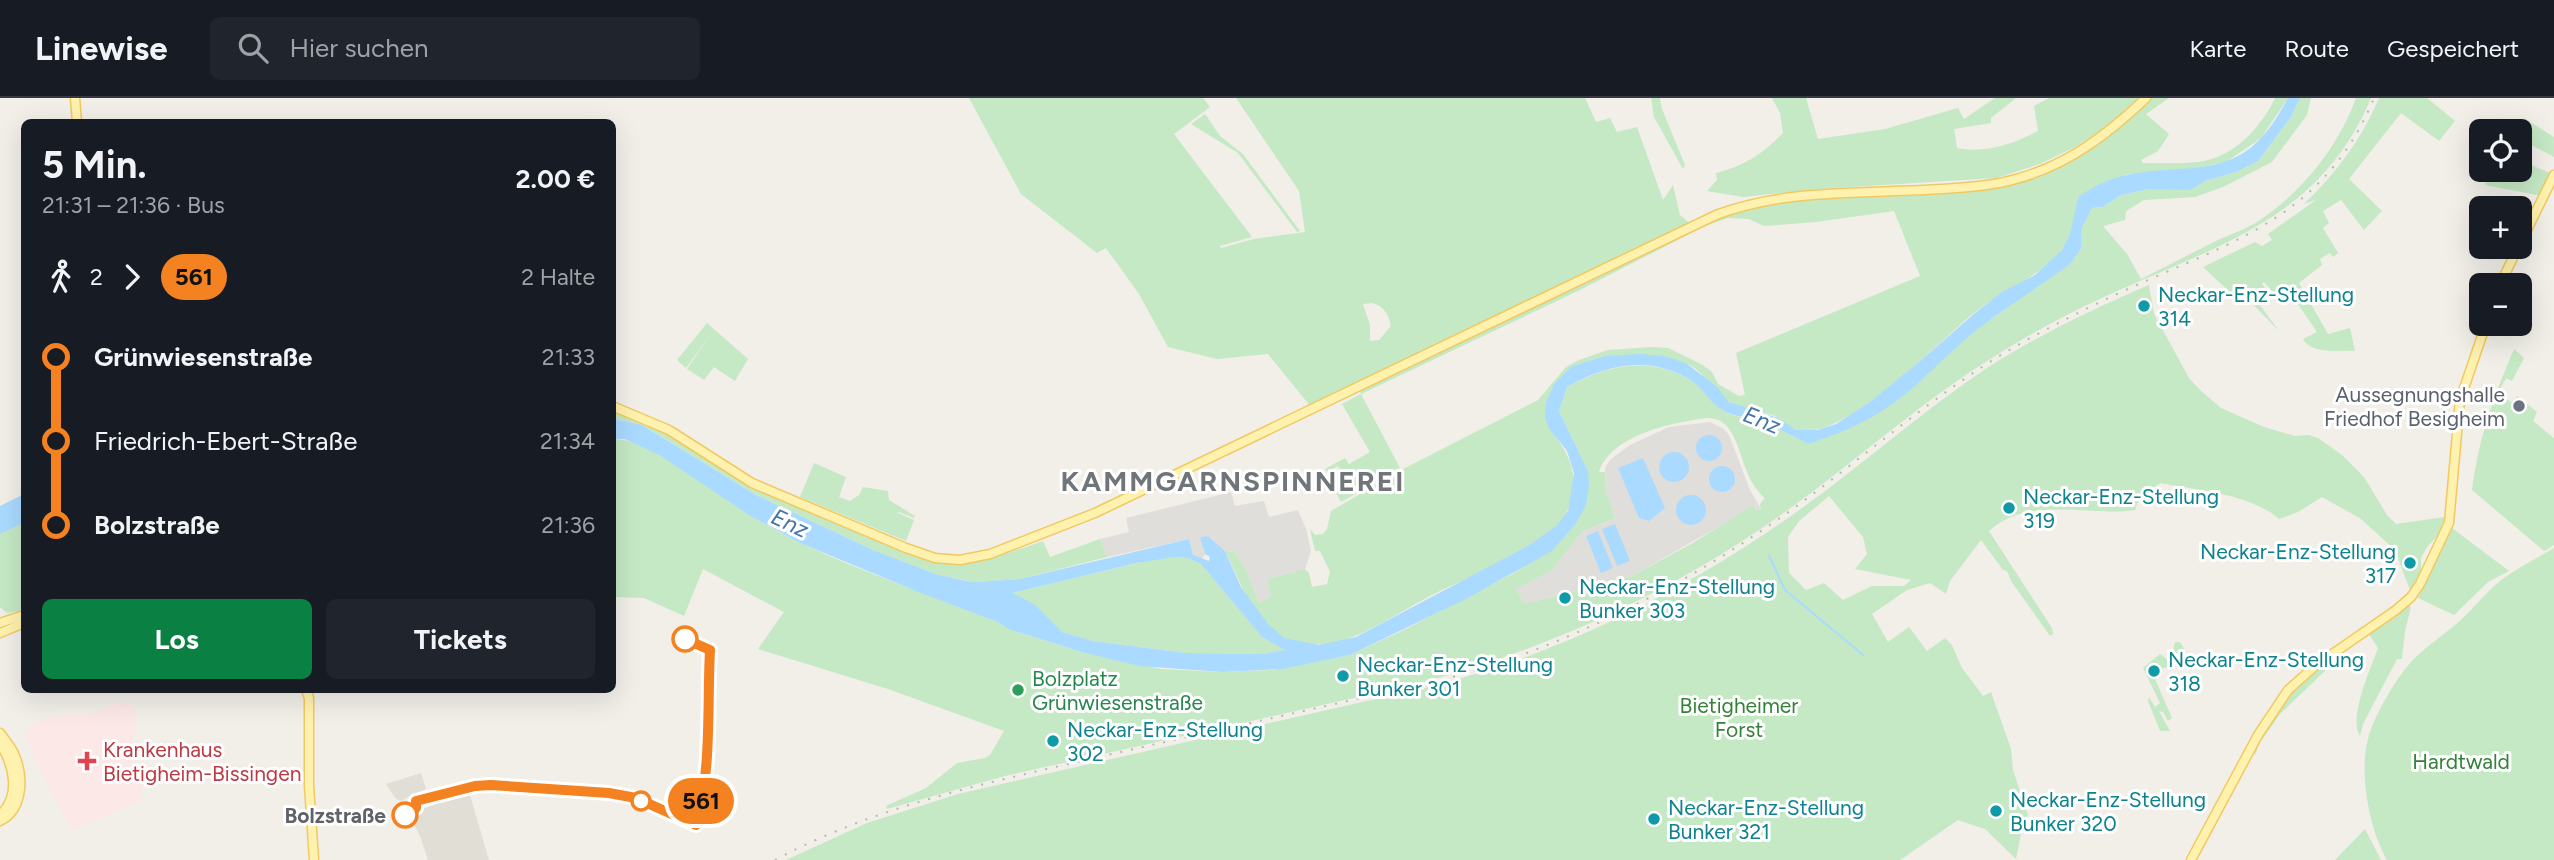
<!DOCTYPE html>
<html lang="de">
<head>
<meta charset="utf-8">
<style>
	body { margin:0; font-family:Figtree,sans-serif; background:#20242c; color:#f1f3f6; height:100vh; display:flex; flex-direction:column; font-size:26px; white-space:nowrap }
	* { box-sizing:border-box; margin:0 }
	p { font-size:23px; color:#9ea1a6 }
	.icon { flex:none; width:38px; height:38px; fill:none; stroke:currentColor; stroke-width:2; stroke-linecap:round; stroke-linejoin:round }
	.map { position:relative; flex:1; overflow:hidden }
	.drawer { position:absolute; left:21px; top:21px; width:595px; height:574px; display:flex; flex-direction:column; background:#171b24; border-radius:10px; box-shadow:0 7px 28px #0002 }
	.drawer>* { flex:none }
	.badge { padding:0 14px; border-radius:23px; font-size:24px; line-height:46px }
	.tools { position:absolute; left:2469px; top:21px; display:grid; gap:14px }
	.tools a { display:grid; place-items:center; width:63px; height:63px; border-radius:10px; background:#171b24; box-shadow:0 7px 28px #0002; font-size:35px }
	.map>.badge { position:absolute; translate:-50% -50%; box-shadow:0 0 0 4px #fff }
	.legs { display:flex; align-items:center; gap:10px; height:77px; padding:0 21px; font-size:23px }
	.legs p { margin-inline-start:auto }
	.head { display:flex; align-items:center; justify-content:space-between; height:119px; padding:0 21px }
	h1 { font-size:38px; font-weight:700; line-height:52px }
	.button { display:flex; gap:14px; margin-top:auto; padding:14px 21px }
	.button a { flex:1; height:80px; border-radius:10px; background:#0b8043; color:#fff; font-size:28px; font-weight:700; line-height:80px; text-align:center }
	.button a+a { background:#20242c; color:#f1f3f6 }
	ul { padding:0 21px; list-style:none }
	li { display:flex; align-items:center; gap:24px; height:84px; font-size:26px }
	li i { display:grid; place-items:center; width:10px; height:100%; margin:0 9px; background:currentColor }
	li i::after { content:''; width:18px; height:18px; margin:-9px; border:5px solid; border-radius:50%; background:#171b24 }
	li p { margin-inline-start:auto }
	li:first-child i { background:linear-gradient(#0000 50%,currentColor 0) }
	li:last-child i { background:linear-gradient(currentColor 50%,#0000 0) }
	header { display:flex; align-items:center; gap:42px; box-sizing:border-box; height:98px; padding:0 35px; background:#171b24; border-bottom:2px solid #363941 }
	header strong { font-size:33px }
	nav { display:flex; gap:38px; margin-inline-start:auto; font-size:24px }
	.search { width:490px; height:63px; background:#20242c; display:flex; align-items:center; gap:18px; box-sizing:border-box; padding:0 24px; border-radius:10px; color:#9ea1a6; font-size:26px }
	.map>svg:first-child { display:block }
	.industrial { fill:#e0deda }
	.education { fill:#e1ded6 }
	.medical { fill:#fce8e6 }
	.green { fill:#c5e8c5; fill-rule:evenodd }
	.water { fill:#aadaff; fill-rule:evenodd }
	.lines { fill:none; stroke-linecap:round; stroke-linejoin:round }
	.stream { stroke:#aadaff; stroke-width:2 }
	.major-casing { stroke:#f2c960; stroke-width:11 }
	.major { stroke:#fff2af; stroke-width:8 }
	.rail { stroke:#b6b7b8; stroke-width:2; stroke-dasharray:2 9; stroke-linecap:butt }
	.line-1-casing { stroke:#fff; stroke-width:16 }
	.line-1 { stroke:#f58220; stroke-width:10 }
	.culture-dot { fill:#0f9aa8; stroke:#fff; stroke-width:2.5 }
	.worship-dot { fill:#6b7280; stroke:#fff; stroke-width:2.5 }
	.stop-1-dot { fill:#fff; stroke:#f58220; stroke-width:3.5 }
	.leisure-dot { fill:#2e9e5b; stroke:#fff; stroke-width:2.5 }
	.health-dot { fill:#e0444e; stroke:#fff; stroke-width:2.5 }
	.labels { text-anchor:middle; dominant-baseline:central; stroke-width:6; stroke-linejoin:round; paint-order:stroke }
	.culture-label { font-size:21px; fill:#0d838f; stroke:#fff; text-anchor:start }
	.worship-label { font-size:21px; fill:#5b616d; stroke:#fff; text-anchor:end }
	.leisure-label { font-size:21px; fill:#27864d; stroke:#fff; text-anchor:start }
	.park-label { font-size:21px; fill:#348238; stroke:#fff }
	.health-label { font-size:21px; fill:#be3a42; stroke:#fff; text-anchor:start }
	.stop-label { font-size:21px; font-weight:bold; fill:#5f6368; stroke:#fff; text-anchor:end }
	.water-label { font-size:23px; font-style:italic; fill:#4174aa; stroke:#fff }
	.district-label { font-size:28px; font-weight:bold; letter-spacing:2px; fill:#70757a; stroke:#fff }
</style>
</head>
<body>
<header>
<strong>Linewise</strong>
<div class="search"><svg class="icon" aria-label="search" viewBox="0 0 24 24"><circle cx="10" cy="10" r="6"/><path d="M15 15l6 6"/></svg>Hier suchen</div>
<nav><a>Karte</a><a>Route</a><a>Gespeichert</a></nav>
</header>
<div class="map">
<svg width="2554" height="762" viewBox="0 0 2554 762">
	<rect width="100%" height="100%" fill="#f1efe8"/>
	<path class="industrial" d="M1710,324L1724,331L1729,337L1750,392L1761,411L1756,413L1755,408L1630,479L1525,506L1514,491L1551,473L1583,433L1615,420L1606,393L1605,370L1610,362L1630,347L1669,329Z
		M1231,394L1235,408L1264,403L1269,419L1298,412L1306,431L1311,453L1305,471L1267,481L1271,498L1259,505L1246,472L1235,454L1225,453L1208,438L1201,439L1205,456L1202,461L1193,457L1189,441L1107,459L1100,441L1129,434L1126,420Z"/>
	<path class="education" d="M421,675L426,691L401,703L396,701L386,686Z
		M469,694L489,762H428L420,738L409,716Z"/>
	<path class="medical" d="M128,604L131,606L136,615L133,646L143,702L72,732L34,657L25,631L46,620L89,616L110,608Z"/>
	<path class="green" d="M969,0H1203L1210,9L1174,36L1252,139L1220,148L1221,150L1254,141L1305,134L1299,93L1236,0H1585L1596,24L1610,20L1617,34L1637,29L1663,102L1673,87L1680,117L1690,125L1311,309L1268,256L1217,261L1168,249L1139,196L1106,150L1097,155L1021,96ZM1372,205C1384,208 1389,217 1391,228L1379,242L1370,243V227L1363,206Z
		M1651,0H1660L1662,11L1685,67L1683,71L1654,19Z
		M1772,0H1806L1818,41L1885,31L1958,10L1964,21L1995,0H2016L1991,20V25L1954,31L1957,50C1985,56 2014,46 2038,33L2034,8L2049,0H2138L2106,29L2075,49L2040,66L1996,80L1818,91L1743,99L1707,93L1717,82L1716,75C1743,69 1764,55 1783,35L1780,15Z
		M2152,0H2169L2146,16L2169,36L2158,53L2141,62L2143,65C2161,65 2180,66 2198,64C2233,60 2261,30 2275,0H2288L2261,40L2226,64L2187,72L2128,76L2078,99C2074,117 2073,140 2060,154C2036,181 2001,193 1974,215C1937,244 1847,343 1797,332C1789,330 1783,322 1775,318C1761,313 1742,311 1730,304C1713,294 1704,273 1686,265C1680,263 1672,262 1665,261C1628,253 1608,258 1572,268L1549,329C1568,355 1582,377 1568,411C1555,445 1463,481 1430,498C1399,514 1370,535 1335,545C1321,548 1296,547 1283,540C1252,522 1240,482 1225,453L1235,454L1246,472L1259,505L1271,498L1267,481L1305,471L1309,475L1312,489L1327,486L1330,474L1320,453H1315L1310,431L1315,437L1323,436L1327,431L1331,413L1401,372L1538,302L1566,269L1579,262L1608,252L1651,249L1668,250L1703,267L1712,274L1718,286L1739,298L1745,297L1736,255L1920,178L1894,113L1816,124L1764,128L1749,121L1728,120L1705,128L1580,192L1361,296L1359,291L1703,124C1739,113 1774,102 1811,99C1873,95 1937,101 1997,89C2057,77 2110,43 2152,0Z
		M2300,0H2311L2307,17L2272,64L2223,89L2195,99L2144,102L2126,113L2125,122L2103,128L2127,156L2141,181C2167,168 2192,155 2218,142C2231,136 2244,132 2257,124C2301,95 2338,50 2356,0H2371C2319,124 2214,148 2104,199C2063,218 2022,240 1984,265C1918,307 1859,360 1796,406C1682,490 1553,550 1416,586L1005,678L887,711L886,708L926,690L957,665L985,660L990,657L1004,633L888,591L758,551L784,514L703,471L684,518L644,500L613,499L612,341C646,341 676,367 703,385C735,407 768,430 803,446C867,476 933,498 998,524L1017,534L1085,555L1161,571L1222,574L1273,572L1350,557L1404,532L1512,476L1552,452L1575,427L1586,408L1588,373L1559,313L1567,289C1606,268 1646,257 1689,281C1703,289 1710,305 1724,313C1733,319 1745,319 1755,322C1773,328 1791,337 1809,346L1926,278L1945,257L1981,228L2071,165L2081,151V132L2092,110L2103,109L2121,97L2149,91H2190L2205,83L2236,74L2258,63L2291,19ZM1706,320C1711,320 1718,321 1722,324C1743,339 1740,380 1765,400L1760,406L1761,411L1756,413L1754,407L1691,446L1630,479L1525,506L1515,491L1551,473L1583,433L1615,420L1606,393L1605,374H1599C1611,337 1671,325 1706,320Z
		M2379,0H2427L2455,23L2439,43L2401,15L2349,81L2382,113L2364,132L2341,102L2323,113L2329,125L2323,130L2338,155L2333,159L2330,155L2320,161L2322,167L2299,185L2328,236L2350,230L2355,253C2339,252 2312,257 2303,241L2317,234L2287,190L2273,194L2264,184L2262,186L2266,191L2254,199L2279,233L2240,193L2231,195L2203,169L2255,144L2262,148L2272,142L2268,136L2316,102L2304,106C2336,75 2362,41 2379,0Z
		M1205,16L1220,38L1243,56L1300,133L1297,134L1238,55L1191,26Z
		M2524,20L2554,39V59L2520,41V33H2516Z
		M2520,62L2552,76L2542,98L2485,87L2491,72H2520Z
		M2149,187L2154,216L2189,280L2200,292L2221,310L2264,329L2295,338L2309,337L2318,340L2342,357L2364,379L2387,417L2396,426L2445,419L2439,436L2427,449L2421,460V477L2411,495L2395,452L2361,421L2322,399L2298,414L2279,421C2251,396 2196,392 2160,385L2139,401L2135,412C2087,419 2028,397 1989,433L2052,530L2053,536L2050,538L2011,483L2007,473L2003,472L1981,442L1950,483L1946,496L1930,485L1907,492L1872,516L1888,544L1909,529L1927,553L1945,540L1952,547L1962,570L1983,598L1991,594L2011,651L2013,672L2028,717L2023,726L2016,761L1985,731L1958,722L1900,762H786L867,725L958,696L1437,587C1567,553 1688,491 1798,413C1861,368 1920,315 1984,272C2036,238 2093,211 2149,187ZM1829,398L1863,439L1867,456L1855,471L1911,482L1904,488H1872L1843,502L1824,485L1806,492L1789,475L1788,439L1799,423Z
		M707,225L748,261L735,283L714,269L704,282L687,271L711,236L686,270L677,262Z
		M2514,251L2524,260L2512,283L2506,280L2498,295L2511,304L2517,298L2537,314L2533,323L2554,340V447L2544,453L2472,392C2479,339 2493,300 2514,251Z
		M1361,296L1400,370L1341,404L1330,383L1342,376L1338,368L1327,374L1325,371L1345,360L1349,366L1370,354L1342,306Z
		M612,311L667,334L725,371L929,461C968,470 1007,456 1043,443L1050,459L1100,441L1107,459L1020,481L974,484L936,476L873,452L756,397L640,326L613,321Z
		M814,365L846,379L839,399L850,403L859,397L863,389L888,393L889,402L915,418L914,420L899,414L894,417L898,415L914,422L906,443L800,399Z
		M24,425V512L7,515L0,509V436Z
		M2452,430L2509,473L2488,484L2454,517L2418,500Z
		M2554,450V762H2387C2369,731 2358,672 2369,637C2376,615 2396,580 2412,563C2426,548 2445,536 2461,522C2474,510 2485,495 2499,484C2515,471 2536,461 2554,450Z
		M1174,459L1188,460L1201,466L1262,539L1286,552L1264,556L1186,555L1093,543L1062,534L1011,495L1151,462Z
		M2408,506L2411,509L2405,533L2402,561H2397L2363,626L2360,638C2348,620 2371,570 2378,550L2368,535Z
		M2175,544H2180L2186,554L2174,568L2163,570L2155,581L2172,620L2168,623L2163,614L2159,613L2170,633H2160L2148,603L2149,599L2155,609L2160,605L2143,570L2160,556L2168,562L2172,557Z
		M2323,565L2329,569L2280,616L2259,646L2255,657L2251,654L2287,596Z
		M2365,731L2381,762H2335Z"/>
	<path class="water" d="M2288,0H2300L2291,19L2258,63L2236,74L2205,83L2190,92L2149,91L2121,97L2103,109L2092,110L2081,132V151L2071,165C2041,188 2009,207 1979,230C1949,253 1925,282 1895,304C1868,324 1840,335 1809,346C1791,337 1773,328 1755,322C1745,319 1733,318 1724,313C1710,306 1703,289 1689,281C1646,257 1607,267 1567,289L1559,313L1588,373L1589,386L1586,408L1575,427L1552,453L1466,501L1350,557L1282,571L1222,574L1140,568L1085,555L1011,532L998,524L921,495L800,445L749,417L661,358L625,341H613V321L640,326L756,397L873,452L936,476L963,482L974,484L1020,481L1189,441L1193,457L1209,463L1210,459L1205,456L1200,439L1208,438L1225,453L1241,489L1268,526L1284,540L1319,547L1356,539L1528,448L1556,428L1568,413L1574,375L1567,353L1548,329L1545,317L1546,305L1554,286L1572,268L1606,258L1639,256L1663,258L1686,265L1717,289L1729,304L1778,320L1796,332H1817L1836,326L1870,304L1919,264L1975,215L2002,194L2035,177L2062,152L2070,136L2078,99C2093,89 2108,81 2127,77C2173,66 2224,80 2260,41C2272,29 2280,14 2288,0ZM1174,459L1188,460L1201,466L1262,539L1285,552L1264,556L1186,555L1093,543L1062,534L1034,506L1012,495L1137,465Z
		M1696 350a13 13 0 1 1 26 0a13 13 0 1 1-26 0Z
		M1659 369a15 15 0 1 1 30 0a15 15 0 1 1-30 0Z
		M1643,360L1665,410L1649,423L1639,420L1618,370Z
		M1709 381a13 13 0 1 1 26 0a13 13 0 1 1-26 0Z
		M24,396V425L0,436V408Z
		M1676 412a15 15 0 1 1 30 0a15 15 0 1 1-30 0Z
		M1615,426L1630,463L1617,468L1602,431Z
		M1598,433L1613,470L1601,475L1586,438Z"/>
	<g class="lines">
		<path class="stream" d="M1769,458L1785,492L1863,557"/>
		<defs>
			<path id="major" d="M75,0L77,24
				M2520,146L2554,77
				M2500,187L2518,149
				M612,308L669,332L752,385L906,450L935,460L960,462L990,456L1095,415L1716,117C1787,90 1867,96 1942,91C1967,89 1992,88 2016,81C2068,67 2108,36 2146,0
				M0,525L24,517
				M0,535L24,525
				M306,592L309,600V687L314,762
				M0,635C5,642 12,650 15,658C24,680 23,712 0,723
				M0,646C14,667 21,698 0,717
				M2191,762L2258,637L2288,592L2315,568L2396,512L2411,499L2420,486L2449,425L2460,302L2486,226"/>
		</defs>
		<use href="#major" class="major-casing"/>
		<use href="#major" class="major"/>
		<path class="rail" d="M775,762C870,711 973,688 1077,664C1168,643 1260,623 1352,602C1408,590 1465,578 1519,558C1618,521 1712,470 1798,407C1876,350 1948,284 2034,238C2071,218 2109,199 2148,182C2249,138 2328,110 2374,0"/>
	</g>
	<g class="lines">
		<defs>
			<path id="line-1" d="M405,717L416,710V703L475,688L491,687L609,695L636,700L696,727C712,673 707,607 710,552L685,541"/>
		</defs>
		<use href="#line-1" class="line-1-casing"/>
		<use href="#line-1" class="line-1"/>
	</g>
	<g class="culture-dot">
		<circle cx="2144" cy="208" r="7"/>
		<circle cx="2009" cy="410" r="7"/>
		<circle cx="2410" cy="465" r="7"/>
		<circle cx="1565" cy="500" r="7"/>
		<circle cx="2154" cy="573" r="7"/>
		<circle cx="1343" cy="578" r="7"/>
		<circle cx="1053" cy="643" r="7"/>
		<circle cx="1996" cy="713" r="7"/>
		<circle cx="1654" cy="721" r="7"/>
	</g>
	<circle class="worship-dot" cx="2519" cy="308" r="7"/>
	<g class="stop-1-dot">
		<circle cx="685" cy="541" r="12"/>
		<circle cx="641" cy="703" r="9"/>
		<circle cx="405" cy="717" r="12"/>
	</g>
	<circle class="leisure-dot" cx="1018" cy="592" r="7"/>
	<path class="health-dot" d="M83.5 652.5h7v7h7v7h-7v7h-7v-7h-7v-7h7z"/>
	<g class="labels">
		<g class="culture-label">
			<text x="2158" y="196">Neckar-Enz-Stellung<tspan x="2158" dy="24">314</tspan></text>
			<text x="2023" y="398">Neckar-Enz-Stellung<tspan x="2023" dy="24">319</tspan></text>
			<text x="2396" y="453" text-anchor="end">Neckar-Enz-Stellung<tspan x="2396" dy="24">317</tspan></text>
			<text x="1579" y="488">Neckar-Enz-Stellung<tspan x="1579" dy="24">Bunker 303</tspan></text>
			<text x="2168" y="561">Neckar-Enz-Stellung<tspan x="2168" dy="24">318</tspan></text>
			<text x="1357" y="566">Neckar-Enz-Stellung<tspan x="1357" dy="24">Bunker 301</tspan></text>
			<text x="1067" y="631">Neckar-Enz-Stellung<tspan x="1067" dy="24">302</tspan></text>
			<text x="2010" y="701">Neckar-Enz-Stellung<tspan x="2010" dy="24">Bunker 320</tspan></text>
			<text x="1668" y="709">Neckar-Enz-Stellung<tspan x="1668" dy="24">Bunker 321</tspan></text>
		</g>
		<g class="worship-label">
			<text x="2505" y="296">Aussegnungshalle<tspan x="2505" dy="24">Friedhof Besigheim</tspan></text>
		</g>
		<g class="leisure-label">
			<text x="1032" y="580">Bolzplatz<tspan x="1032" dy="24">Grünwiesenstraße</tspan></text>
		</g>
		<g class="park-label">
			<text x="1739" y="607">Bietigheimer<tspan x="1739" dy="24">Forst</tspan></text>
			<text x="2461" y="663">Hardtwald</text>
		</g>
		<g class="health-label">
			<text x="103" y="651">Krankenhaus<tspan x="103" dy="24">Bietigheim-Bissingen</tspan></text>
		</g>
		<g class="stop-label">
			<text x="386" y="717">Bolzstraße</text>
		</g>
		<g class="water-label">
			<text transform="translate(1762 322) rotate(22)">Enz</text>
			<text transform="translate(790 425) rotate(25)">Enz</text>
		</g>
		<g class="district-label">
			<text x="1233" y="383">KAMMGARNSPINNEREI</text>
		</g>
	</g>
</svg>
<div class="tools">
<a><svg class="icon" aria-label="locate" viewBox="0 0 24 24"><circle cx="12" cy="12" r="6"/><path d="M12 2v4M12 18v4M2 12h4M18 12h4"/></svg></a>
<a>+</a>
<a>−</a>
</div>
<b class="badge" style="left:701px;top:703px;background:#f58220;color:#111">561</b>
<section class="drawer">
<div class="head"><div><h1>5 Min.</h1><p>21:31 – 21:36 · Bus</p></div><b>2.00 €</b></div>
<div class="legs"><svg class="icon" aria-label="walk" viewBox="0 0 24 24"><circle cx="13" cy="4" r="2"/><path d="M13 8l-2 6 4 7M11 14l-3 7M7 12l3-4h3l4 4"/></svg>2<svg class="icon" aria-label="forward" viewBox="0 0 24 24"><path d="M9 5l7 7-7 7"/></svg><b class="badge" style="background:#f58220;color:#111">561</b><p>2 Halte</p></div>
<ul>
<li><i style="color:#f58220"></i><b>Grünwiesenstraße</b><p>21:33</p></li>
<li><i style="color:#f58220"></i><span>Friedrich-Ebert-Straße</span><p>21:34</p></li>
<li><i style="color:#f58220"></i><b>Bolzstraße</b><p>21:36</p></li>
</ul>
<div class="button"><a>Los</a><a>Tickets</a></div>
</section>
</div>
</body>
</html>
